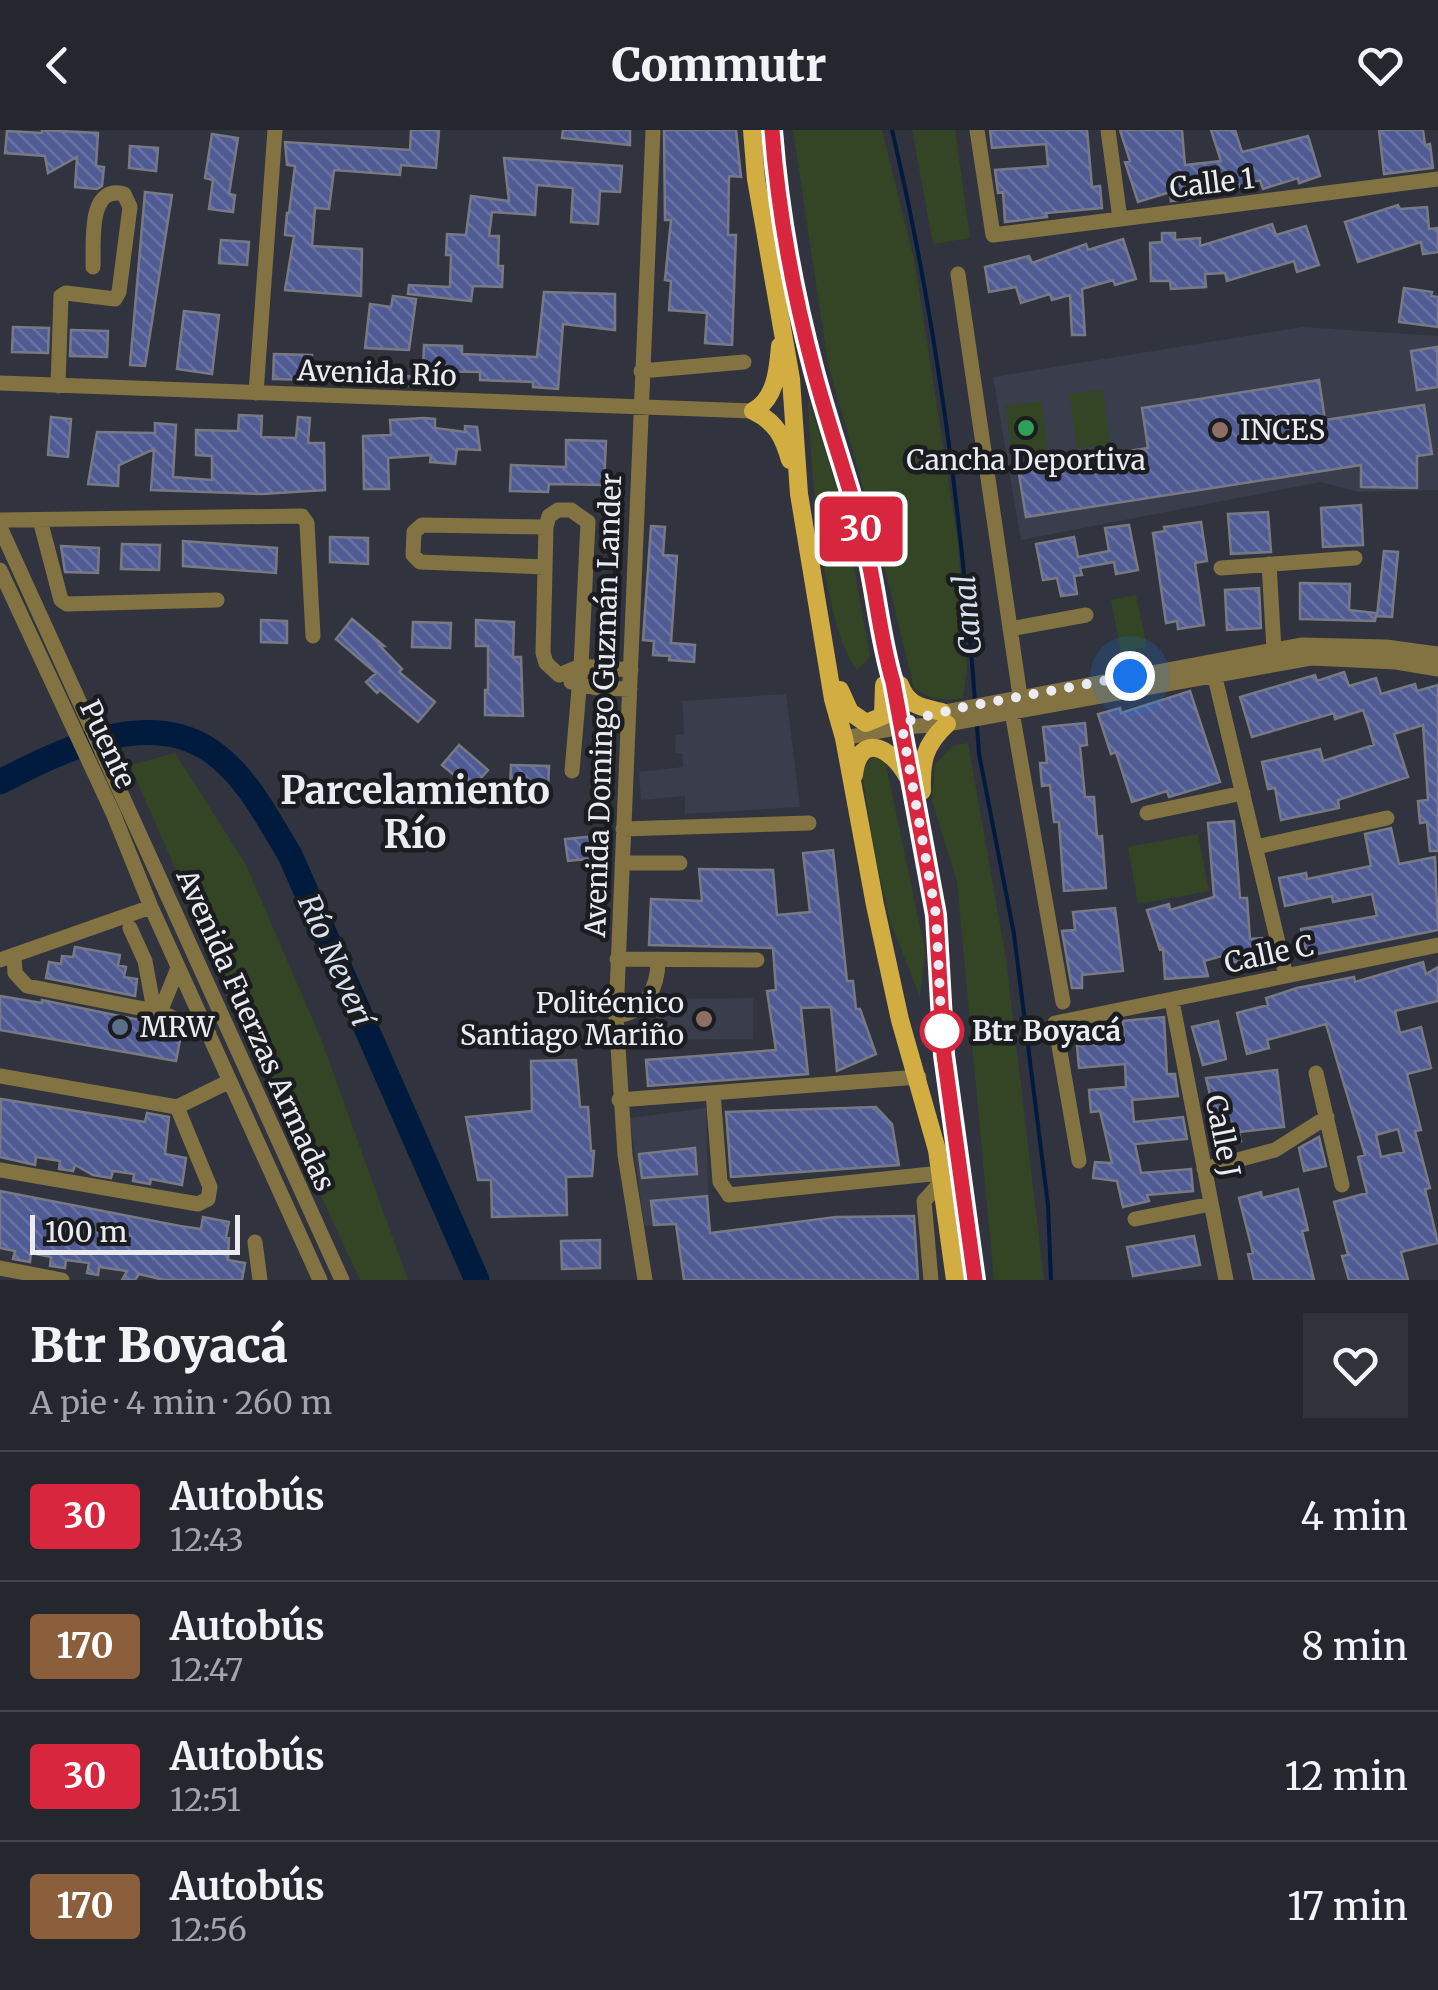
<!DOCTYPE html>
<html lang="es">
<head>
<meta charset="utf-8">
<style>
	body { margin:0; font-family:Merriweather,serif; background:#31333a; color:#f1f3f6; height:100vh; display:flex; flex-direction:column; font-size:38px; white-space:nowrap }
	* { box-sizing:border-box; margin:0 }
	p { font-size:32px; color:#a3a5aa }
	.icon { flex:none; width:55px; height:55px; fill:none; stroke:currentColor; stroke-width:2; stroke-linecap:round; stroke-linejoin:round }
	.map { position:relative; height:1150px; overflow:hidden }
	.side { display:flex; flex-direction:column; background:#25272e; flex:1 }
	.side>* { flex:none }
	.badge { padding:0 20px; border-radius:8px; font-size:35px; line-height:65px }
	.scale { position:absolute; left:30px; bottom:25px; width:210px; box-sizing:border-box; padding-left:10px; border:5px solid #ebecf3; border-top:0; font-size:28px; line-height:35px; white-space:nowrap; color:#ebecf3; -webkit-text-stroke:8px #1a1c20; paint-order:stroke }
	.you { position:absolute; width:50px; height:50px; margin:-25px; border:8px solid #fff; border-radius:50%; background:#1a73e8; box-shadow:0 0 0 15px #1a73e833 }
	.map>.badge { position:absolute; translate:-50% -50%; box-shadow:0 0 0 5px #fff }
	.round { display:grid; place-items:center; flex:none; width:105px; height:105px; border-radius:0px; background:#31333a }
	.head { display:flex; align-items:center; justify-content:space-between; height:170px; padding:0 30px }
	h1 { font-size:48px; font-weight:800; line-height:75px }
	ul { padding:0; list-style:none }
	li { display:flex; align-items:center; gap:30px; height:130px; padding:0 30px; border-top:2px solid #42444a }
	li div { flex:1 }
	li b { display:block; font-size:38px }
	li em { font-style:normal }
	li .badge { min-width:110px; font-weight:700; text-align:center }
	header { display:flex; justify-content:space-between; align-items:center; height:130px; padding:0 30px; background:#25272e; font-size:45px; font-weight:800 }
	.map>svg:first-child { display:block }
	.built { fill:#393d4c }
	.green { fill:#334524 }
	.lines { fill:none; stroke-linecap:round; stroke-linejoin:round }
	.stream { stroke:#001b3d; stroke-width:4 }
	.river { stroke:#001b3d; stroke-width:25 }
	.building { fill:url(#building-back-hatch); stroke:#777a85; stroke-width:2.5; fill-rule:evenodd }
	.minor { stroke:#837242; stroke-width:15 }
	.major { stroke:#d1ad42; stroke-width:18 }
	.line-casing { stroke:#fff; stroke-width:22 }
	.line { stroke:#d7263d; stroke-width:15 }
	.walk { stroke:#ebecf3; stroke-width:10; stroke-dasharray:0 18 }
	.leisure-dot { fill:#2e9e5b; stroke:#1a1c20; stroke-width:4 }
	.education-dot { fill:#8d6e63; stroke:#1a1c20; stroke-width:4 }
	.service-dot { fill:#5c6f8a; stroke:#1a1c20; stroke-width:4 }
	.stop-dot { fill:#fff; stroke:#d7263d; stroke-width:5 }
	.labels { text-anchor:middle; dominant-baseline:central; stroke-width:9; stroke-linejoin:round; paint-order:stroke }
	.street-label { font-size:28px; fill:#ebecf3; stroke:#1a1c20 }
	.poi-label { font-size:28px; fill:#ebecf3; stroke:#1a1c20; text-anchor:start }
	.stop-label { font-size:28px; font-weight:bold; fill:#ebecf3; stroke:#1a1c20; text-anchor:start }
	.water-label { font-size:30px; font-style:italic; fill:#d6e2f1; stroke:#1a1c20 }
	.district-label { font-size:38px; font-weight:bold; fill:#ebecf3; stroke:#1a1c20 }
</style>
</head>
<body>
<header><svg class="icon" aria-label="back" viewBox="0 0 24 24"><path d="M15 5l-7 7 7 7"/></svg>Commutr<svg class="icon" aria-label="heart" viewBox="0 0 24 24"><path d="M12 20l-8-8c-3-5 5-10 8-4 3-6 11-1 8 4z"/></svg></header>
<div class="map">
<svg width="1438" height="1150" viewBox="0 0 1438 1150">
	<defs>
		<pattern id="building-back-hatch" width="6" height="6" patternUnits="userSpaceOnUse" patternTransform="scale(2.5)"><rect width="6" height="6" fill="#505b94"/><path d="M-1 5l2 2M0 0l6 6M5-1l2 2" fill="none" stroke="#6973a3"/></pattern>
	</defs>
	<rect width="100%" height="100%" fill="#31343e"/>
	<path class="built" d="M1302,197L1438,206V360L1358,362L1321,352L1021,410L993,247Z
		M786,564L800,677L685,684V666L641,670L639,642L683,637L682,623H675L676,605L684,604L682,571Z
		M753,868V909L656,910V869Z
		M706,978L709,1091L644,1096L630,988Z"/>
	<path class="green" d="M793,0H882L915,134L958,413L967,540L963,568C943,571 931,570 914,558L877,406L828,234Z
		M912,0H955L970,108L933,114Z
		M1103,260L1110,314L1077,318L1069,264Z
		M808,268L843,377L870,527L857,540C822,498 810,327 808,268Z
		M1041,271L1048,320L1012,325L1005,276Z
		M1136,465L1147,517L1121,522L1111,470Z
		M968,613L1006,829L1044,1150H994L957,752L932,671L935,634L953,616Z
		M175,623L245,733L321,909L408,1150H360L280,978L130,635Z
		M871,626L885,630L925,821L920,867L890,791L875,725L862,644Z
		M1198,704L1209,761L1138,774L1128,717Z"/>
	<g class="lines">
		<path class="stream" d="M892,0C936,187 961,379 975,571
			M977,596L979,624L1014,804L1048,1075L1051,1150"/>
		<path class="river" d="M0,652C60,621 147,577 211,621C247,646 268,689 290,725L477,1150"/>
	</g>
	<path class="building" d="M42,0L98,3L96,36L104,37L102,56L97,59L75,57L77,27L48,43L45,26L5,23L7,1L42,3Z
		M411,0H439L436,38L401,35L400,45L334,40L329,79L315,78L312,116L362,119L361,166L285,160L294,106L285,105L287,83H289L295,36L287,35L285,12L410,20Z
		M563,0H630V15L562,8Z
		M664,0H736L741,47L729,46L728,105H736L732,215L705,213L707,183L669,180L671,151L665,150L671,90H665Z
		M990,0H1087L1092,57L1100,56L1102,78L1046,83L1047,87L1005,92L1003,62L998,63L995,40L1048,36L1046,14L992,18Z
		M1120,0H1182L1185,35L1221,31L1211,0H1235L1242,22L1308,6L1320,46L1299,53L1298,48L1263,59L1260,50L1214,66L1171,71L1170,62L1138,72L1125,32L1130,31Z
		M1379,0H1423L1425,15L1430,14L1433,38L1384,44Z
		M212,4L238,8L229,64L235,65L233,82L209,79L213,50L205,48Z
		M130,16L158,18L156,41L129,38Z
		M504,28L622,36L620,62L600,61L598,94L571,92L573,58L537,55L535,85L492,82L489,106H499L498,136H503L502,157L473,156L471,171L408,164L409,155L450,157L451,125H446L447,104L466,105L471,66L509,71Z
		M145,62L172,65L145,236L130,235Z
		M1398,75L1400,79L1427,77L1429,99L1438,98V122L1423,124L1421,112L1358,132L1345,92Z
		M1272,94L1276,105L1306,96L1319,135L1297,142L1294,131L1227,151L1225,143L1205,144L1206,157L1171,159L1170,151H1151L1150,113L1162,112V103H1175V110L1200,108V116Z
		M1123,109L1136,149L1115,155L1113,150L1082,159L1085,205H1072L1070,165L1052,170L1050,164L1021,173L1016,157L989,162L985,137L1029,126L1032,133L1086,114L1088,120Z
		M221,110L249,112L247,135L219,133Z
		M1404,158L1432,162L1431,166L1438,167V197L1399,192Z
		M544,162L615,164V200L563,194L558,259L533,257V252L480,250V242L423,241L424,215L462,216V224L537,227Z
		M393,166L416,169L409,220L365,218L370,174L391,177Z
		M184,181L219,185L212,244L177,239Z
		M13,197L49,198L48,223L12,222Z
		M71,200L108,201L107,227L70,226Z
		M1437,217L1438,257L1417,260L1411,221Z
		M274,224L312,225L311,250L273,249Z
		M361,237L418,248L416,257L386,252L385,256L358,252L338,254L337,239Z
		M1319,250L1325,290L1424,275L1432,324L1417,326V358L1361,357V335L1026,387L1018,338L1148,318L1142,278Z
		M239,285L262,286L261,307L296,308L298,287L310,288L308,313H324L325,360L262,364L151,360L154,319L119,335L118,356L88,354L97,302L155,303V293L176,295L173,347L212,350V326L196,325V300L238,301Z
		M51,287L71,289L68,327L48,325Z
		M424,288L435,289V298L465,302V296L477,297L480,320L457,319L455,334L430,332L431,325L388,328L389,359H364L363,306L391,305L390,290Z
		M566,310L606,311L604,355L549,354L548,362L510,361L511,335L566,337Z
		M1361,375L1363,415L1323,417L1321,378Z
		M1268,382L1271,422L1231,424L1228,384Z
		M1201,392L1207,431L1195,433L1204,495L1178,499L1177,491L1166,493L1153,403L1165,401L1164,397Z
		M1129,395L1138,440L1116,444L1114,432L1080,438L1082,445L1074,446L1077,464L1061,466L1057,448L1043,450L1036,414L1074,407L1078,427L1109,421L1105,398Z
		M651,396L665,397L663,425L677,426L671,513L695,515L694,532L669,530L670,526L653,525L654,511L643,510Z
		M330,407L368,408V434L330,432Z
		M183,411L277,418L276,443L183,436Z
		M122,414L160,415L159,440L121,439Z
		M61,416L99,418L98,443L65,442Z
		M1384,421L1398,422L1392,487L1377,486Z
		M1300,453L1350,454L1349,480L1376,483L1375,491L1300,489Z
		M1259,458L1261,498L1227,500L1225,460Z
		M352,489L384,516H380L402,539L399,542L435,572L418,592L380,560L377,563L366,552L376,543L336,509Z
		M261,490L287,491V513L261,512Z
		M476,490L514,492L513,527H521L523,586L485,585V560H488V516H476Z
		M413,492L451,493L450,518L412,517Z
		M1344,542L1349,556L1376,548L1381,564L1415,554L1417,561L1438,555V721H1430L1427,692L1420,693L1418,671L1428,670L1423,595L1394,604L1408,647L1338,670L1339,678L1281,690L1275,658L1268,659L1262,632L1320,619L1323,631L1374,615L1368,594L1363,580L1335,589L1334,583L1252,607L1240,567L1315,545L1317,551Z
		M1190,561L1220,652L1169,667L1167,661L1132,672L1116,622L1111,624L1098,584L1120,578L1121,583Z
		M1085,593L1087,615L1080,616L1085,667H1094L1097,707L1102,706L1106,758L1064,761L1059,692H1054L1050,655L1042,656L1040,633H1047L1043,597Z
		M459,615L488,640L471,659L442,635Z
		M511,635L549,636L548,661L510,660Z
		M1234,691L1240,768H1247L1250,809L1262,808L1264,830L1224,833L1222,826L1204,831L1208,846L1165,849L1163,819L1160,820L1147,780L1169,774L1170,780L1214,767L1208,693Z
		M1391,698L1399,734L1435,727L1438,800L1307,826L1301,799L1377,786L1372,764L1333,772L1332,766L1285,776L1279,748L1306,743L1307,749L1371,736L1365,704Z
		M595,706L598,728L568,731L565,709Z
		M833,720L847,851H853L856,879H860L876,924L837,941L831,877L801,878L808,944L648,956L646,930L776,920L767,861L776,860L773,818L649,815L651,769L702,771L699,739L773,740L777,785L810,782L803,723Z
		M1115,778L1123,841L1082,845V858H1072L1062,801L1075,800L1073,782Z
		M75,817L120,825L118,835L126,837L124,847L137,849L135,866L46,848L49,832L61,834L62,826L73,827Z
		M1423,832L1426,844L1438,837V871L1395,881L1400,903L1421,897L1431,938L1407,944L1421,1000L1415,1001L1430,1058L1425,1059L1438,1113L1401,1122L1408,1150H1349L1342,1126L1348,1125L1334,1072L1367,1063L1358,1027L1365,1025L1326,894L1267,910L1269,918L1247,924L1237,883L1268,875L1266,868L1297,858L1354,847L1355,852ZM1398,999L1404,1022L1381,1027L1376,1005Z
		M0,866L42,873V870L159,894L170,899L169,903L181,905L176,931L0,900Z
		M1164,887L1167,944H1175L1178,966L1132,970L1134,992L1183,987L1187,1009L1135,1014L1141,1043L1191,1039L1193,1061L1147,1065L1149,1071L1123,1077L1117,1051L1093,1048L1095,1032L1112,1033L1100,981L1091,982L1089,960L1126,957L1125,934L1079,938L1077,916L1124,911L1123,891Z
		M1218,891L1226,929L1203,935L1192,897Z
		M576,930L580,977H588L591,1021H594L592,1046L566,1047L567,1085L492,1087L491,1050H478L466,987L532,981L531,931Z
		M1277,940L1284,997L1239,1002L1241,1011L1215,1017L1209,988L1215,986L1206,948Z
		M1,969L145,992L147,983L169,987L165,1024L186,1028L182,1055L151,1049L150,1054L133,1051L134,1044L113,1041L111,1048L93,1045L75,1035L73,1041L59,1039L60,1031L36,1027L35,1035L0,1027Z
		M876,977L892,994L899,1035L731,1047L726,982Z
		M1319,1007L1326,1036L1304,1041L1299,1018Z
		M695,1018L697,1044L642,1048L639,1024Z
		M1298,1059L1308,1100L1302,1101L1314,1150H1254L1248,1124L1253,1123L1239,1068L1261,1062L1262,1068Z
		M0,1061L180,1096L201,1099L203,1087L229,1092L226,1107L229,1108L228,1130L245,1133L242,1150H164L139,1144L135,1150H122L127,1141L99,1137L98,1145L87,1143L89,1133L66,1130L65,1138L50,1136L51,1127L31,1123L30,1132L13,1129L15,1121L0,1118Z
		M707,1066L710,1103L836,1087L914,1086L918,1150H684L676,1094L654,1095L651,1071Z
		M1194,1106L1200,1135L1133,1146L1127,1117Z
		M600,1110V1138L562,1139L561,1111Z"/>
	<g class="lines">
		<path class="minor" d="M977,0L993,105L1438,49
			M1108,0L1120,89
			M958,144L1020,566
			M641,241L744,232
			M0,253L753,281
			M58,256L61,166L66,163L115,169L119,162L130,77L124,64C87,54 94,114 93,137
			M256,263L275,0
			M558,380H571L588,392L581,536L559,545L546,533L543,523L546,397L549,386Z
			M0,390L302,386L307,393L313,506
			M40,390L61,470L67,474L217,470
			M0,397L342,1150
			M1269,434L1274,520
			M545,437L420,432L413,425L414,402L422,395L546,397
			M1221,438L1355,428
			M0,440L113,683L151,777L320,1150
			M1010,499L1086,485
			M1213,539L1286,846
			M571,552L597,558L630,559
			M1012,582L1063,872
			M934,584L1301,515L1386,517L1438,524
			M844,608L902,597L947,594L1311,528L1396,532L1438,539
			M572,641L581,536L631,540
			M1147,683L1243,663
			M623,699L809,693
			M1256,717L1387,688
			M622,733H680
			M130,798L145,831L154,880
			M14,825L15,843L27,856L160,882L209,904
			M617,829L757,830
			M0,830L151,777
			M1172,871L1226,1150
			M160,882L178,838
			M616,886C646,882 658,858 658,830
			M1316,943L1342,1055
			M0,946L177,977L230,951
			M713,963L720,1052L729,1065L941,1043
			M619,970L919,947
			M1079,1031L1055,893L1438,815
			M1204,1039L1275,1020L1327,987
			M0,1040L198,1074L208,1069L210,1057L177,977
			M1135,1089L1211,1074
			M255,1112L260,1150
			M0,1138L62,1150
			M645,1150L625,1025L616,886L653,0
			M931,1150L924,1071L942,1051"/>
		<path class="major" d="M752,0L756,49L791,249L799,364L833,569L844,608L875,775L900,890L937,1020L955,1150
			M772,0C778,81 793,162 814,241C829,298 849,353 864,410C876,457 879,505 893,552L936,785L943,925L975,1150
			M780,216C778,239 776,269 753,281C776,292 783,306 790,330
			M900,555C908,576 921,577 942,582
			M840,560L850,582L866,593L883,586L884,555
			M854,645C859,601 891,617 907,646
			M922,661C921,632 924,615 947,594"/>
	</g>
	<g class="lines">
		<defs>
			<path id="line" d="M772,0C778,81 793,162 814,241C829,298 849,353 864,410C876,457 879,505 893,552L936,785L944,925L975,1150"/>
		</defs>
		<use href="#line" class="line-casing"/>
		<use href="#line" class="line"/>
		<path class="walk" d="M942,901V904L936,785L902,597L911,590L959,578L1130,546"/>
	</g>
	<circle class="leisure-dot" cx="1026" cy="298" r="10"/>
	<g class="education-dot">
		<circle cx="1220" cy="300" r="10"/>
		<circle cx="704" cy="889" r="10"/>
	</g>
	<circle class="service-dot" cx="120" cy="897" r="10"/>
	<circle class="stop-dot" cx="942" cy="901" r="20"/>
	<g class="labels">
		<g class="street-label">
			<text transform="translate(1212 53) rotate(-7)">Calle 1</text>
			<text transform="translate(377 243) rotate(2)">Avenida Río</text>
			<text transform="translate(603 575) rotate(-88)">Avenida Domingo Guzmán Lander</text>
			<text transform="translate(108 614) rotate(65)">Puente</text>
			<text transform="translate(1269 824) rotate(-12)">Calle C</text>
			<text transform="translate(256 900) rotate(66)">Avenida Fuerzas Armadas</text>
			<text transform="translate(1223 1006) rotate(79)">Calle J</text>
		</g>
		<g class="poi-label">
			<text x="1240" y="300">INCES</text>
			<text x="1026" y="330" text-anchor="middle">Cancha Deportiva</text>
			<text x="684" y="873" text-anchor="end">Politécnico<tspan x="684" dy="32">Santiago Mariño</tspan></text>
			<text x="140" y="897">MRW</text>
		</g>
		<g class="stop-label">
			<text x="972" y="901">Btr Boyacá</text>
		</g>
		<g class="water-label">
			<text transform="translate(967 485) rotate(-95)">Canal</text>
			<text transform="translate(336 830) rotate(66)">Río Neverí</text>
		</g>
		<g class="district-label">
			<text x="415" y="660">Parcelamiento<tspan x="415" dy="44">Río</tspan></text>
		</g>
	</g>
</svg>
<div class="scale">100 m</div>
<div class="you" style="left:1130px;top:546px"></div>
<b class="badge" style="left:861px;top:399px;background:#d7263d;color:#fff">30</b>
</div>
<section class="side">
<div class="head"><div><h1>Btr Boyacá</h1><p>A pie · 4 min · 260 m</p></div><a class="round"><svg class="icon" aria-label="heart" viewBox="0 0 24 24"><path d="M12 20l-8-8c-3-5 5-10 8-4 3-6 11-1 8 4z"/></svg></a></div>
<ul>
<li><span class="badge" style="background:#d7263d;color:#fff">30</span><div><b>Autobús</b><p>12:43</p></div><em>4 min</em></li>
<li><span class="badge" style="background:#8b5e3c;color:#fff">170</span><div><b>Autobús</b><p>12:47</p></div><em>8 min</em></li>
<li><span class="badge" style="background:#d7263d;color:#fff">30</span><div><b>Autobús</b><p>12:51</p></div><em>12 min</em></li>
<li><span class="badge" style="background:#8b5e3c;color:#fff">170</span><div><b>Autobús</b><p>12:56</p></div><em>17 min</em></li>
</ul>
</section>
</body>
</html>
